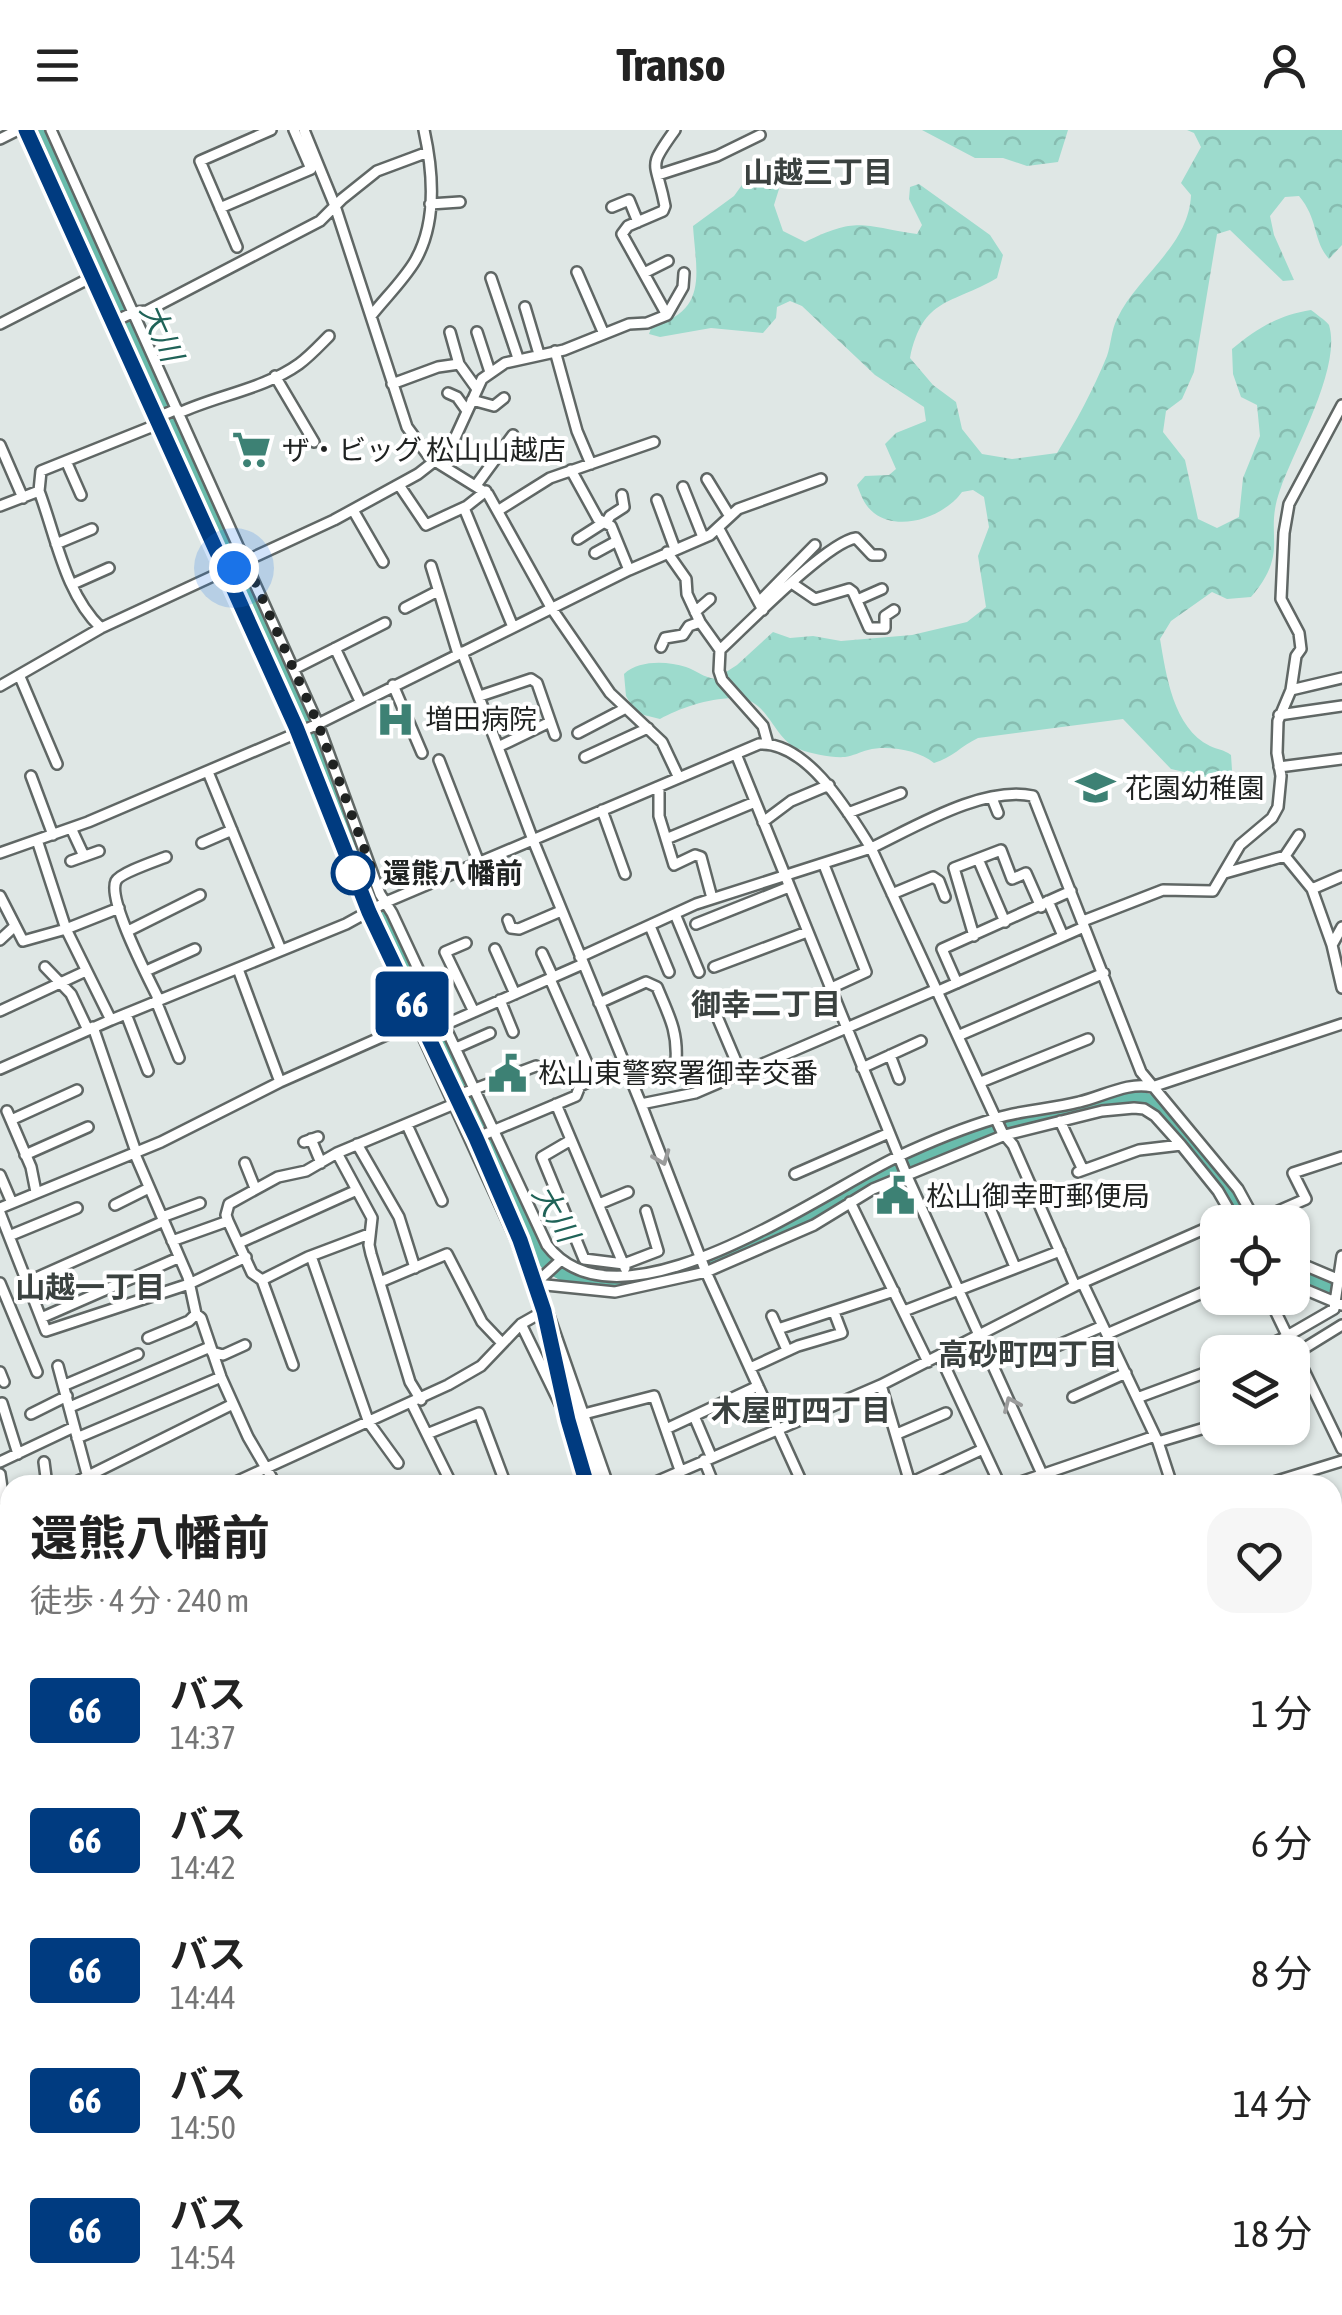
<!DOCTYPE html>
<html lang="ja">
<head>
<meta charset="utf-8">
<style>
	body { margin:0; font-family:"Asap Condensed","Noto Sans JP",sans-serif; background:#f6f6f6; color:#222; height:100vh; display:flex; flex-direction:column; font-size:38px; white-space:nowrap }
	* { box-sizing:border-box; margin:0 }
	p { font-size:32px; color:#767676 }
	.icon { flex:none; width:55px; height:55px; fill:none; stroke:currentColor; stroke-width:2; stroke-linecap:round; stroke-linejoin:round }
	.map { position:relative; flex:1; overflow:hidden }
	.details { position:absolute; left:0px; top:1345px; width:1342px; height:840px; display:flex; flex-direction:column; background:#fff; border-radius:30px 30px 0 0; box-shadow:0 2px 8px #0004 }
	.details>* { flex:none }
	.badge { padding:0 20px; border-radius:8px; font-size:35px; line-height:65px }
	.tools { position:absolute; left:1200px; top:1075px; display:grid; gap:20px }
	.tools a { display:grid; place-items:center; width:110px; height:110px; border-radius:20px; background:#fff; box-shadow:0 2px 8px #0004; font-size:50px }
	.you { position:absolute; width:50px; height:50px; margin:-25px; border:8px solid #fff; border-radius:50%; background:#1a73e8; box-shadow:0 0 0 15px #1a73e833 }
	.map>.badge { position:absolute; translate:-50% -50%; box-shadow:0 0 0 5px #fff }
	.round { display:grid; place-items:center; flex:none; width:105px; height:105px; border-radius:30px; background:#f6f6f6 }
	.headline { display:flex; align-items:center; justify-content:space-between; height:170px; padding:0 30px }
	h1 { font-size:48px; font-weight:700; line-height:75px }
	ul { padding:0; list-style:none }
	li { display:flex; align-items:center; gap:30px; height:130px; padding:0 30px }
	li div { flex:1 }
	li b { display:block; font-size:38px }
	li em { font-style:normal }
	li .badge { min-width:110px; font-weight:700; text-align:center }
	header { display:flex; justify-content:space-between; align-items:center; height:130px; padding:0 30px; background:#fff; font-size:45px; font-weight:700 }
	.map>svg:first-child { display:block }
	.built { fill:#ccdcd8 }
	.forest { fill:url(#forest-crowns) }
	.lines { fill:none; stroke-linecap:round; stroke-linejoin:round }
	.river { stroke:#69bcac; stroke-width:18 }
	.minor-casing { stroke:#606765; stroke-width:14 }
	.tertiary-casing { stroke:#606765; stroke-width:16 }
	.secondary-casing { stroke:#606765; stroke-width:18 }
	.trunk-casing { stroke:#606765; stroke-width:20 }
	.minor { stroke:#fff; stroke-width:9 }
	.tertiary { stroke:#fff; stroke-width:11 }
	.secondary { stroke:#fff; stroke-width:12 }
	.trunk { stroke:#fff; stroke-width:15 }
	.tram { stroke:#818786; stroke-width:2.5 }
	.rail { stroke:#818786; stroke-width:2.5 }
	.oneway { stroke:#9b9c9c }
	.line-casing { stroke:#fff; stroke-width:22 }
	.line { stroke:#003b80; stroke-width:15 }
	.walk { stroke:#202322; stroke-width:10; stroke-dasharray:0 18 }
	.stop-dot { fill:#fff; stroke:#003b80; stroke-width:5 }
	.labels { text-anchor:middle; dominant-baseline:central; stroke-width:8; stroke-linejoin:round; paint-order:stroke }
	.poi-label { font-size:28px; fill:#202322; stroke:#fff; text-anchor:start }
	.stop-label { font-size:28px; font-weight:bold; fill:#202322; stroke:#fff; text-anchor:start }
	.neighbourhood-label { font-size:30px; font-weight:bold; fill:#3b4240; stroke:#fff }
	.water-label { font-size:30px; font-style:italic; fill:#206358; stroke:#fff }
</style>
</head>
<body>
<header><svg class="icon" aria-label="menu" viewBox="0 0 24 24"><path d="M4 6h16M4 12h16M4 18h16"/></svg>Transo<svg class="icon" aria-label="person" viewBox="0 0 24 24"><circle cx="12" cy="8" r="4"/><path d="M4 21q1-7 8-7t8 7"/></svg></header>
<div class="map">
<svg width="1342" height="2185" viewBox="0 0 1342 2185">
	<defs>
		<pattern id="forest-crowns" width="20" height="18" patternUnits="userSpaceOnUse" patternTransform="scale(2.5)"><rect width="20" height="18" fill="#9ddbcd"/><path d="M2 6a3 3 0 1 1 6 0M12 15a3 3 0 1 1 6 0" fill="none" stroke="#87bcb0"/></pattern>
	</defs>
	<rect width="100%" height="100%" fill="#dfe7e5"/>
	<path class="built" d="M1342,1564V1700L1333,1680L1332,1567Z"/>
	<path class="forest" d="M922,0H1068L1058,32L1027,36L1003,28H975Z
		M1187,0H1342V115L1329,129C1312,109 1319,90 1299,66L1285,67L1270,86L1274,105L1294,150L1283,151L1230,100L1217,104L1194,242L1182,269L1166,281L1163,302L1185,330L1198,389L1217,398L1239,387L1243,348L1260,306L1257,275L1241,267L1233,244L1232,219C1257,198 1279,185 1311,180C1316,184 1325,190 1329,195C1342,238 1294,319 1280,360C1263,407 1291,420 1251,467L1227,469L1212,462L1171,491L1160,509C1166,544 1173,598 1210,616C1218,620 1223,619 1231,625L1232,640L1227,654L1210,656L1202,646L1171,639L1123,589L978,608C961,616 952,628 934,633C918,620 888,615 868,620C860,622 853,626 845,627C832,628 812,624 799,619C775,611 769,573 743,569C718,565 681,577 660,589L636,583L626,566L624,544C639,530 667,531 686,537C697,541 703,547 715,549L737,535L773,502L790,508L813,506L841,511L912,505L967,492L986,477L978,426L989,397L984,367L973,360L962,362C945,386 900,403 874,383C864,375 861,365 857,355L865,346L889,345L896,339L885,314L896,303L926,291L924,277L875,245L802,176L790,171L777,177L776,188L763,203L711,198L660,207L649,204L652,196C709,181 696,142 693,96L734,66L747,48L762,41L773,47L779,59L774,75L783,101L805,112C858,86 862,96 917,104L922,95L909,69L910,57L919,54L990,105L1003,125L997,148C951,175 923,167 910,228L933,255L956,272L962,299L982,324L1012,329L1057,323C1076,292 1093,260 1107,226C1111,215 1111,201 1117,189C1137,146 1189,116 1191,65L1181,53L1201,17L1194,3Z"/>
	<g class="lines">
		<path class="river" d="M41,0L233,427
			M243,446L304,579L375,767L535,1114C578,1194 733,1127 793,1095C846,1067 897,1029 955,1011C972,1005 990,1004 1008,1000C1050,991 1091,976 1134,968L1154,975L1228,1063L1245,1092
			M1292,1141L1342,1164
			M0,1794L10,1791
			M1332,1941L1342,1938
			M786,2185L806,2175"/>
		<defs>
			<path id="minor" d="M51,0L318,594L380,764L392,783L547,1115C619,1210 820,1063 897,1027C929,1012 963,998 997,988C1023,980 1052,979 1079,972C1102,967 1129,951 1152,957L1342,894
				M304,0L335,76L407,297L430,328L488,364L552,479L610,563L662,612L679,648
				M0,9L18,0
				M658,45L717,26L760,5
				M430,74L460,72
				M612,77L629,70L638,92
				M220,78L311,39L294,0
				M237,117L200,31L271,0
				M577,142L604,204
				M644,143L668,131
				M491,148L518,228
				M525,177L539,224
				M667,185L683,157L684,143
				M371,186C385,168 403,151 415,131C437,93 433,41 424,0
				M113,192L134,182L147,181L320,91L342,69L377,41L428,22
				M0,194L92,147
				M450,202L459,234
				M477,202L490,242
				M555,221L577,301L591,334
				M275,246L314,312
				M392,254L438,237L459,234L477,259
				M448,263L457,267L467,281
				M472,270L494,276L504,268
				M179,283C218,265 264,259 299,234C310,226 320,215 329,206
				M0,315L23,368
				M66,331L81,365
				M571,340L598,389L611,396L629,440
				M707,349L729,385
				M477,354L513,305
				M399,355L426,395L467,376L486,361
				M683,357L703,407
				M39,361C56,406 65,464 101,498
				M657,370L675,419
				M0,376L39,361L41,341L151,297L163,285L177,279
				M464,378L513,497
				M353,380L383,432
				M499,380L550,348L654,312
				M606,393L610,386L624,377L622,365
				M719,399L763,480
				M578,409L603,393
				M56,414L92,399
				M667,422L686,449L687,464L700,492L720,520L719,541L722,550L763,596L768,614
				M595,423L617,411
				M431,436L458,524
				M73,454L109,438
				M793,454L815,469L849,459L853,462L869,498H885V486L894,480
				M857,470L882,459
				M759,472L815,415
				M405,478L438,461
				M695,482L710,469
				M661,517L665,508L683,505L689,496L700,492
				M335,518L360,571
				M720,520C746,496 827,412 856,408L872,425H880
				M462,522L533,710L641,974L706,1142L803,1355
				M294,539L385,493
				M20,547L57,634
				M393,555L422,623
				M0,556L101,498L334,390L418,344L450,319L482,249L505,233L564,220L629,194L647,193L667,185L622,104L628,96L663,81L665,76C656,29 646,40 675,0
				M1291,560L1342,548
				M480,566L531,549L537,553L555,605
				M1279,585L1342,576
				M578,603L624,579
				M500,616L550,592
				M736,624L906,1044L1047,1355
				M585,627L648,598
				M439,630L479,733
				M1279,637L1342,629
				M208,642L281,820
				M31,646L53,705
				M659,657V686L674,735L695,725L701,727L712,768
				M992,668L998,683
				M602,680L625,744
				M848,683L901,663
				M763,692L791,671L829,655
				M71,698L84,726
				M666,709L755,672
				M37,710L66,799L111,890
				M202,713L232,700
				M0,723L88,692L318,594L629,440L710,405L738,379L821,349
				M1285,726L1299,705
				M978,729L1005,792
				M71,731L99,721
				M824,735L866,842L829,859
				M1225,743L1285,726L1312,759
				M892,764L933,747L939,751L945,767
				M0,766L23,811L66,799L119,778
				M1048,771L1063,806
				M675,784L699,842
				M508,790L511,798L519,799L561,781
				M1083,791L1163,760L1213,761L1240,715L1272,688L1278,677L1281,646L1277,623L1278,591L1291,560L1296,526L1301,519L1299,503L1281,469L1284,403L1289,374L1342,275
				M696,794L789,757
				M650,796L669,842
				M1342,797L1332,815L1342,858
				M128,801L200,765
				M974,806L954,738L1001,720L1012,749L1026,743L1041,777
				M0,810L15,796
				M466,813L445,822L474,882
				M1332,815L1312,759L1342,746
				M495,819L515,864
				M542,823L553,847
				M580,827L696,774L871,718L1002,1002L1013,1015L1075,1156
				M45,837L71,864L88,900
				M714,837L807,802
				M238,839L280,952
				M146,841L195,819
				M550,849L594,949
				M957,853L942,819L1071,761
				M936,862L1084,797
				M159,870C149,849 107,770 116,751C120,743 156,731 166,727
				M500,870L513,902
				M156,871L179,928
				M599,873L646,852L657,857C669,886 678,901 676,931L631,948
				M713,877L741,943
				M0,881L86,841
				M126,884L148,941
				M93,897L136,1022
				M426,903L583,834
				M960,905L1104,843
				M456,918L490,903
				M890,925L899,949
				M862,938L921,911
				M0,939L111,890L346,794L386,772L759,614C807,611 849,683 871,718C915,697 984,655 1033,666L1141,942L1238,1059L1256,1092
				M981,952L1088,909
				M456,966L536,936
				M556,974L625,1138
				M641,974L695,963L935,860
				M7,981L31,1037L36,1062
				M11,990L77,960
				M1060,991L1083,1040
				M407,995L442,1071
				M476,1008L576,966L580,956L625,935
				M311,1009L321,1033
				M571,1010L542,1027L584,1129L624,1134L658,1121L646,1081
				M304,1012L318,1007
				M357,1014L399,1087L415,1138
				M134,1022L188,1147L196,1184L201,1188L221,1247L248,1307L276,1355
				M337,1023L372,1088L369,1115L371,1124L410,1252L421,1270
				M25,1025L88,997
				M245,1033L255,1058
				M1078,1042L1139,1020L1181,1015
				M795,1044L889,1003
				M0,1045L12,1073
				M850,1072L928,1232
				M599,1074L628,1062
				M115,1075L149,1058
				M0,1078L161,1012L280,952L420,890
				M990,1078L1015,1137
				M0,1083L46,1201L189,1154L246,1127
				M162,1087L200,1073
				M1255,1091L1306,1069L1293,1043L1342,1027
				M9,1106L77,1078
				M172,1111L228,1091
				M239,1113L357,1060
				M311,1126L369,1293L398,1333
				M1292,1130L1342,1151
				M262,1150L308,1127L369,1104
				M27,1152L164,1091
				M380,1152L447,1124L482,1192L501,1212
				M0,1153L37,1242
				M536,1153L560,1131
				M536,1154L615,1162L706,1142L814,1095L873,1059L1005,1005L1102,981L1134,978L1144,979L1155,986L1181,1015L1218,1061L1236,1092
				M1083,1154L1158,1312L1172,1355
				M1292,1154L1342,1175
				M1269,1168L1342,1319
				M904,1181L1060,1121
				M772,1186L787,1220
				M41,1188L178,1128
				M521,1194L560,1274
				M778,1199L894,1161
				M1107,1204L1218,1156
				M148,1208L189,1191L196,1184
				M212,1222L223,1225L245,1215
				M1252,1222L1282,1209L1334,1179L1342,1126
				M1038,1224L1103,1196
				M1295,1224L1342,1195
				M940,1226L1000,1355
				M293,1235L262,1150L252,1143L228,1091L226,1085L229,1074L278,1047L306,1041L337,1023L459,972
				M58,1236L90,1355
				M750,1238L798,1216L842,1203L834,1182
				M0,1242L4,1252
				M65,1255L138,1224
				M881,1255L910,1353L983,1319
				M1292,1261L1310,1253
				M1073,1267L1126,1243
				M1137,1268L1218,1238
				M2,1273L18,1324
				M412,1274L452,1355
				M70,1277L210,1217
				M31,1284L67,1266
				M580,1285L654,1266L680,1340
				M694,1286L711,1326
				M666,1299L758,1256
				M427,1304L479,1283L506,1355
				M897,1304L946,1283
				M77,1308L221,1247
				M1158,1312L1218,1294
				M704,1330L714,1355
				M0,1332L74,1297
				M44,1332L47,1355
				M0,1344L4,1371
				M70,1355L233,1274
				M229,1355L448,1255L481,1236L521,1194L544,1181
				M649,1355L881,1255L1075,1156L1218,1093
				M1012,1355L1155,1306
				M1264,1355L1342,1331
				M1332,1434L1342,1459
				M0,1452L10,1447
				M0,1563L10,1586
				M0,1602L10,1597
				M0,1652L10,1647
				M0,1677L10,1699
				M1332,1690L1342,1710
				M1332,1848L1342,1844
				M1332,1862L1342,1889
				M1332,1934L1342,1930
				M0,1984L10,2005
				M1332,2009L1342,2005
				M1332,2150L1342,2146
				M0,2152L10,2148
				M168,2175L172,2185
				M364,2175L382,2185
				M460,2175L464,2185
				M646,2175L650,2185
				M743,2175L747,2185
				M835,2175L839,2185
				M1054,2175L1058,2185
				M1184,2175L1189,2185
				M97,2182L113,2175
				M803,2185L823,2175
				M1251,2185L1274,2175"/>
			<path id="tertiary" d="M1332,1780L1342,1776
				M1332,2043L1342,2065
				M357,2185L380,2175"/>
			<path id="secondary" d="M1332,1553L1342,1550
				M0,1869L10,1868
				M0,1878L10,1877"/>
			<path id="trunk" d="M27,0L296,597L369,782L519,1109L605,1355
				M559,1248L587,1355
				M903,2175L907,2185
				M922,2175L927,2185"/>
		</defs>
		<use href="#minor" class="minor-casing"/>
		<use href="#tertiary" class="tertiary-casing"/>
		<use href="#secondary" class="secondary-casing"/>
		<use href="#trunk" class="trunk-casing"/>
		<use href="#minor" class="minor"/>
		<use href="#tertiary" class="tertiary"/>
		<use href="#secondary" class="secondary"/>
		<use href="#trunk" class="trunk"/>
		<path class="tram" d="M1332,1849L1342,1876
			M547,2175L552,2185
			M913,2175L917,2185"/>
		<path class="rail" d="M0,2158L10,2155
			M324,2175L348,2185"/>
	</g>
	<defs><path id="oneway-chevron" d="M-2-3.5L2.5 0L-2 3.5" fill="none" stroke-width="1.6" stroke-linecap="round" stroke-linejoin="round" transform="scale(2.5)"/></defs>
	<g class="oneway">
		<use href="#oneway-chevron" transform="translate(662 1028) rotate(69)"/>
		<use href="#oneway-chevron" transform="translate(1011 1274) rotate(-114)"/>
	</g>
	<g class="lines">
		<defs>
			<path id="line" d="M26,0L296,597L369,782L476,1008L520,1110L544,1181L568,1290L587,1355"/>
		</defs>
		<use href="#line" class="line-casing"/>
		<use href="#line" class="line"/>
		<path class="walk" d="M234,438L246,432L318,594L371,737L353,743"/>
	</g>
	<defs>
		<symbol id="supermarket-bare" viewBox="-9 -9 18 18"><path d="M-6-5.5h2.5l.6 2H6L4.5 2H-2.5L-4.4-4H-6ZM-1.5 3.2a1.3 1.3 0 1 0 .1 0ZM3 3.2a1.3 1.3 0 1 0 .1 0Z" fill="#3d8174" stroke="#fff" stroke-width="2.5" paint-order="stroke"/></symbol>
		<symbol id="hospital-bare" viewBox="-9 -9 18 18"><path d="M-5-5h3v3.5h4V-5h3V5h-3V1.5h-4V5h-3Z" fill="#3d8174" stroke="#fff" stroke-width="2.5" paint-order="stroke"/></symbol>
		<symbol id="school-bare" viewBox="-9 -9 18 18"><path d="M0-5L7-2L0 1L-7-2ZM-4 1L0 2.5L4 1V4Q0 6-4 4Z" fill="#3d8174" stroke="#fff" stroke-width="2.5" paint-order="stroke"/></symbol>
		<symbol id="civic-bare" viewBox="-9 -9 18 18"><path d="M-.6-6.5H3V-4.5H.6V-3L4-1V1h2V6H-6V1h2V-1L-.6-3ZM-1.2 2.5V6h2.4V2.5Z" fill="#3d8174" stroke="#fff" stroke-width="2.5" paint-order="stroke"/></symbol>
	</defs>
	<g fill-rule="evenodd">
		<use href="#supermarket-bare" x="224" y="292" width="55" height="55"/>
		<use href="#hospital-bare" x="368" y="562" width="55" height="55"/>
		<use href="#school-bare" x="1068" y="630" width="55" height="55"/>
		<use href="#civic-bare" x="480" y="916" width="55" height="55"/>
		<use href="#civic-bare" x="868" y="1038" width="55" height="55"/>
	</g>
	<circle class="stop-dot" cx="353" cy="743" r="20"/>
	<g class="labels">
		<g class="poi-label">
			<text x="282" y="320">ザ・ビッグ 松山山越店</text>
			<text x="425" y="589">増田病院</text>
			<text x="1125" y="658">花園幼稚園</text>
			<text x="538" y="943">松山東警察署御幸交番</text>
			<text x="926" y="1066">松山御幸町郵便局</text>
		</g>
		<g class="stop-label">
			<text x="383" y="743">還熊八幡前</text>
		</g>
		<g class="neighbourhood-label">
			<text x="818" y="42">山越三丁目</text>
			<text x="766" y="874">御幸二丁目</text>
			<text x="90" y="1157">山越一丁目</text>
			<text x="1028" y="1224">高砂町四丁目</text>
			<text x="801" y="1280">木屋町四丁目</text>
		</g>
		<g class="water-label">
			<text transform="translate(162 202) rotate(66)">大川</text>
			<text transform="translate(556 1083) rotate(60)">大川</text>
		</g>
	</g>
</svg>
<div class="tools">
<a><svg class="icon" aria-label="locate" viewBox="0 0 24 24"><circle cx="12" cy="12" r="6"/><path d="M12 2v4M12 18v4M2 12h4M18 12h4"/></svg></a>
<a><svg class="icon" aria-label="layers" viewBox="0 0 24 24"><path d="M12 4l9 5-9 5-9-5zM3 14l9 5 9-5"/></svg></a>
</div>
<div class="you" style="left:234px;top:438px"></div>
<b class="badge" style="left:412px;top:874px;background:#003b80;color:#fff">66</b>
<section class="details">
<div class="headline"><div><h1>還熊八幡前</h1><p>徒歩 · 4 分 · 240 m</p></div><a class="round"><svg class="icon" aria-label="heart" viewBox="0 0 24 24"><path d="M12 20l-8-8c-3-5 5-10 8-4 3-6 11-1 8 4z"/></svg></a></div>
<ul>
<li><span class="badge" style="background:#003b80;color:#fff">66</span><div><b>バス</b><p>14:37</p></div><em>1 分</em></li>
<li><span class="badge" style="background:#003b80;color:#fff">66</span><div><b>バス</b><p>14:42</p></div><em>6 分</em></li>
<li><span class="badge" style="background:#003b80;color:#fff">66</span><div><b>バス</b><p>14:44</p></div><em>8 分</em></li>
<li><span class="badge" style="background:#003b80;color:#fff">66</span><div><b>バス</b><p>14:50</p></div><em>14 分</em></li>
<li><span class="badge" style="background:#003b80;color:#fff">66</span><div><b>バス</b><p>14:54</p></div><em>18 分</em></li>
</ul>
</section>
</div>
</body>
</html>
